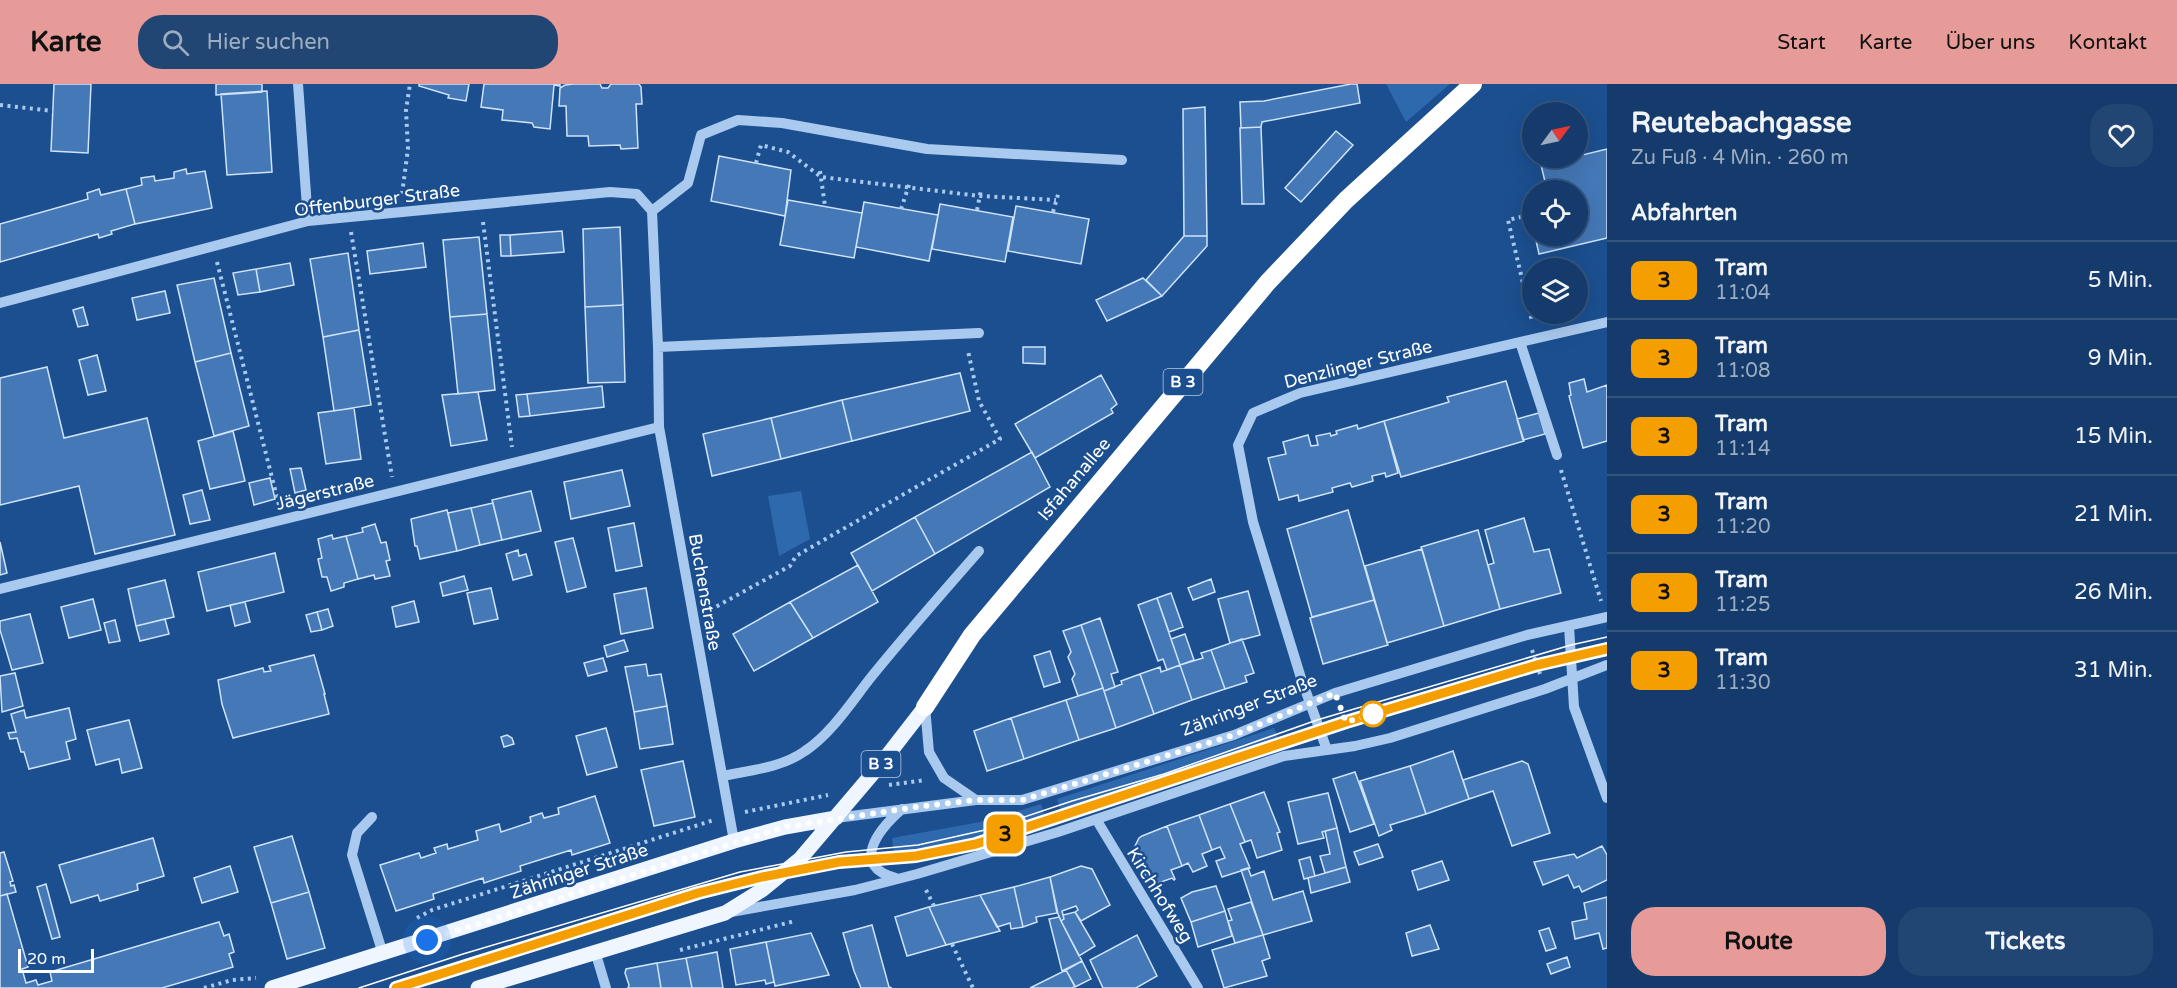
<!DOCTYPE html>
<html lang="de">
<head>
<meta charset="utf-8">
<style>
	body { margin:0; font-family:"Varela Round",sans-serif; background:#214673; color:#f1f3f6; height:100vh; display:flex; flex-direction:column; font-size:22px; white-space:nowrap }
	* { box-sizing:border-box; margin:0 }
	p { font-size:20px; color:#9dadc1 }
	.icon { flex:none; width:33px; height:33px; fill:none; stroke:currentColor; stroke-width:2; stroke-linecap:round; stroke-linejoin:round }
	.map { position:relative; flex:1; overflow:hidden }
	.drawer { display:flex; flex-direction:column; background:#143b6b; width:570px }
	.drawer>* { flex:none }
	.badge { padding:0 12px; border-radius:9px; font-size:21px; line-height:39px }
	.needle { width:39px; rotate:57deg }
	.buttons { position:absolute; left:1522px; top:18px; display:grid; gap:12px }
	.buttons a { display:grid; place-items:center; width:66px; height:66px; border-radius:50%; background:#143b6b; box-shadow:0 6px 24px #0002,0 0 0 2px #33557e; font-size:30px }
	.scale { position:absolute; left:18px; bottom:15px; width:76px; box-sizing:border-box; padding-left:6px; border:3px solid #fff; border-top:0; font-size:16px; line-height:21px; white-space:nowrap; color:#fff; -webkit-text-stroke:4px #1b4f8f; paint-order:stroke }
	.you { position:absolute; width:30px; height:30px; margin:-15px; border:4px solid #fff; border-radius:50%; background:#1a73e8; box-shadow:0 0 0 9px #1a73e833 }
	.map>.badge { position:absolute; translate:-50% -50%; box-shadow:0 0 0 3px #fff }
	h2 { padding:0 24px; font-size:22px; line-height:54px }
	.round { display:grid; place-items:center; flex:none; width:63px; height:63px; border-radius:24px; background:#214673 }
	.overview { display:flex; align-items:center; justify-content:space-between; height:102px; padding:0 24px }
	h1 { font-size:28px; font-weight:800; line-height:45px }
	.cta { display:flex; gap:12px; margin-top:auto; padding:12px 24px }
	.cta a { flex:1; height:69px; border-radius:24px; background:#e69b98; color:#111; font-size:24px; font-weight:800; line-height:69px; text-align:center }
	.cta a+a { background:#214673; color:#f1f3f6 }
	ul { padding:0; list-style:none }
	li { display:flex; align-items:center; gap:18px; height:78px; padding:0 24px; border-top:2px solid #33557e }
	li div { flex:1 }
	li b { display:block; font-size:22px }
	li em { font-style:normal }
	li .badge { min-width:66px; font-weight:700; text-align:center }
	header { display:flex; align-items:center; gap:36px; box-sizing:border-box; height:84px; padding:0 30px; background:#e69b98; color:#111 }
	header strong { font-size:28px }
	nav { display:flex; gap:33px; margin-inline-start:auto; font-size:21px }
	.search { width:420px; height:54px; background:#214673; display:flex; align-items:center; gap:15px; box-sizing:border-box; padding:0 21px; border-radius:24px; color:#9dadc1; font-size:22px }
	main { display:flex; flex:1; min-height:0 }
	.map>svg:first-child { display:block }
	.green { fill:#2e69ad }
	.building { fill:#4478b7; stroke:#cfe3fa; stroke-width:1.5 }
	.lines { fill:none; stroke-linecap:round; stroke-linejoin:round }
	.path { stroke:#a9c9ee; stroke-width:4; stroke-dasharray:3 4.5; stroke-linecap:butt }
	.minor { stroke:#a9c9ee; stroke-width:10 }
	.major { stroke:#f0f6ff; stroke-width:15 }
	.highway { stroke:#fff; stroke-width:18 }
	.tram { stroke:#fff; stroke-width:1.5 }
	.line-casing { stroke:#fff; stroke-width:14 }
	.line { stroke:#f59e00; stroke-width:9 }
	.walk { stroke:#fff; stroke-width:6; stroke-dasharray:0 10.8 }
	.stop-dot { fill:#fff; stroke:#f59e00; stroke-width:3 }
	.labels { text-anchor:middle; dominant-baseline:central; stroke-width:5; stroke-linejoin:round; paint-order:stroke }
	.shield { fill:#1b4f8f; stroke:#bbcadd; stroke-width:1.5 }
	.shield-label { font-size:16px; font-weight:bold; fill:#fff }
	.street-label { font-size:18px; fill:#fff; stroke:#1b4f8f }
</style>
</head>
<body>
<header>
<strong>Karte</strong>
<div class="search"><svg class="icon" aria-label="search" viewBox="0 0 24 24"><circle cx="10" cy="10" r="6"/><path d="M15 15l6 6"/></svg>Hier suchen</div>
<nav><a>Start</a><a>Karte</a><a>Über uns</a><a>Kontakt</a></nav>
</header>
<main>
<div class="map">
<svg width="1607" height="904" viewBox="0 0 1607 904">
	<rect width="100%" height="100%" fill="#1b4f8f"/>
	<path class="green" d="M1386,0H1450L1406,38Z
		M801,407L810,455L779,472L768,412Z
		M1274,644L1282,662L1271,666L1272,669L1064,737L1057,715Z
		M1041,720L1048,743L986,761L895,779L892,754L980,738Z"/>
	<path class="building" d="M54,0H91L88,69L51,67Z
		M216,0H262V8L216,11Z
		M419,0H469L466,17L448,14L449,11L419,2Z
		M484,0H560V2L554,1L550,45L534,43L532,39L502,36L503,26L481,23Z
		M574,0H600L602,4H608L611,0H639L641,3L642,20H636L638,64L621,65L620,61L589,62L588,52H567L566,22H559L560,4L565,1Z
		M1351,0H1357L1360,19L1262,38L1261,43L1241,44L1240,18L1264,17Z
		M267,7L272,88L227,91L221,10Z
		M1205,23L1207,152H1184L1183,25Z
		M1261,43L1264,120H1242L1240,44Z
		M1336,47L1353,61L1301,118L1285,104Z
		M1607,65V154L1539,170L1535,152H1578V106H1547L1541,81Z
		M719,72L791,86L785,132L711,117Z
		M186,85L187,90L205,87L212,124L135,140L126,105L142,101L141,94L154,92L155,97L174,94V88Z
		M99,105L101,111L126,105L135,140L111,147L112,150L99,154L98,150L0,178V140L88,115L87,109Z
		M788,116L862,129L854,174L780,161Z
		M864,118L938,131L929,177L856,163Z
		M940,120L1013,133L1005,178L932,165Z
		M1016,122L1089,135L1081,180L1008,167Z
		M620,143L623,221L585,223L583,145Z
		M562,147L564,168L511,172L510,151Z
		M500,151H510L511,172H501Z
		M1184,152H1207V162L1162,212L1146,196Z
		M479,153L487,230L450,233L443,156Z
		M423,159L426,183L370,190L367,167Z
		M348,169L359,246L323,253L310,175Z
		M290,179L294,201L260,208L256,185Z
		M256,185L260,208L238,211L233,189Z
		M214,194L231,269L195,278L177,201Z
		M1143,194L1162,212L1107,237L1096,216Z
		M165,207L170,229L137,236L132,214Z
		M623,221L625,298L588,299L585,223Z
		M83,223L88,241L78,243L73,226Z
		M487,230L495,306L458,310L450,233Z
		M359,246L371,321L334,327L323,253Z
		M1023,263H1045V280L1023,279Z
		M231,269L249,342L214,352L195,278Z
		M97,271L106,307L88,311L79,276Z
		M47,283L64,354L147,334L175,451L95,470L79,402L0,421V294Z
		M960,289L970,327L852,357L842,316Z
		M1101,291L1117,320L1111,325L1113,329L1035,374L1015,340Z
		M1584,295L1587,308L1607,301V357L1583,364L1569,312L1571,311L1569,299Z
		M1506,297L1524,357L1401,393L1384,337L1449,318L1447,313Z
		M602,302L604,323L530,332L527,310Z
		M478,308L487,356L451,362L442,311Z
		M527,310L530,332L519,333L516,311Z
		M842,316L852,357L781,375L771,334Z
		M354,324L361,375L326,380L318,329Z
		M1539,329L1545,350L1523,356L1517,335Z
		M771,334L781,375L712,392L703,350Z
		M1384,337L1398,389L1386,393L1385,389L1372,392L1373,397L1352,403L1350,399L1332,404L1333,408L1299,417L1298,411L1279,416L1268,374L1286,370L1283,358L1308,351L1311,362L1318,361L1316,352L1330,349L1331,352L1337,350L1336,347L1357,341L1358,345Z
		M233,347L245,397L210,405L198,357Z
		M1032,368L1050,403L935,470L915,433Z
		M301,384L306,406L295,409L290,385Z
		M622,386L630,422L571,435L564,398Z
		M270,394L275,415L254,421L249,399Z
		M202,406L210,436L190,440L183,411Z
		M531,407L541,447L502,456L492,416Z
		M493,419L502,456L480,461L471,424Z
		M471,424L480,461L457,467L448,429Z
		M447,426L457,467L420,475L417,462H415L411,435Z
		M1348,426L1374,516L1312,533L1287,445Z
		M915,433L935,470L872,507L851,469Z
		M1524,434L1534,468L1549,465L1561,509L1500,525L1488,481L1494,479L1485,446Z
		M634,439L642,482L616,487L608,444Z
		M375,440L381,459L386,458L390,476L386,477L390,492L375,495L374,491L358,495L346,452L363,448L362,444Z
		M1478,446L1500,525L1444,542L1421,463Z
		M332,451L333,455L346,452L358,495L344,499V503L331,507L327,493H322L318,475L322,474L318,455Z
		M573,454L586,503L567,508L555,458Z
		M0,458L7,489L0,491Z
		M1422,465L1444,542L1387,559L1365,482Z
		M518,466L519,472L526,470L532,491L513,496L506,470Z
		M275,469L284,508L207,527L198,488Z
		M858,481L878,518L813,554L790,518Z
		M464,492L468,506L443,512L440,499Z
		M1211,495L1215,508L1193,516L1188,504Z
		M165,496L174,533L136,542L128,505Z
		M491,504L498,535L474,540L467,509Z
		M646,504L653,544L621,550L614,510Z
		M1248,507L1260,551L1230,559L1218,515Z
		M1171,509L1183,543L1169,548L1157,514Z
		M1157,514L1180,581L1167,586L1163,575L1158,577L1138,521Z
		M93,515L101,546L69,554L61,523Z
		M1374,516L1388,561L1323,580L1310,534Z
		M414,517L419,538L396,543L392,523Z
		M245,518L250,538L235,542L230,521Z
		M790,518L813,554L754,587L733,550Z
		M328,525L333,542L322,546L317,528Z
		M317,528L322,546L311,548L306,531Z
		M30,530L43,579L12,586L0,546V537Z
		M1100,534L1118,588L1111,590L1115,603L1104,607L1081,541Z
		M165,535L169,550L140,557L136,542Z
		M115,536L120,557L109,559L104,539Z
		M1081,541L1103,604L1078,612L1072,595L1075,590L1068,573L1071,568L1063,547Z
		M1185,550L1194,576L1180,581L1171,555Z
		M1242,555L1254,589L1245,592L1247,598L1225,605L1211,566Z
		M624,556L628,567L607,573L604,562Z
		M1211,566L1225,605L1192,616L1180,581L1203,574L1201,569Z
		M1050,567L1060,598L1044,603L1034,572Z
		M314,571L325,610H324L329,630L233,654L222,620L218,596L263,584L264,588L271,587L269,582Z
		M603,574L607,587L588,592L584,579Z
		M646,580L648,592L661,590L667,622L634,628L625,583Z
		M1180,581L1192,616L1154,630L1140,590L1160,583L1161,588Z
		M15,589L23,622L2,628L0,592Z
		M1140,590L1154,630L1116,644L1104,607L1122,600L1121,597Z
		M1103,604L1116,644L1079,656L1066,616Z
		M1066,616L1079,656L1024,675L1011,634Z
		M667,622L673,660L640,665L634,628Z
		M69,624L76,655L66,658L70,675L29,685L24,668H21L17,654L10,655L8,649L16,648L11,630L24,626L26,634Z
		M1011,634L1024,675L987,687L974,647Z
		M129,636L142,684L122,689L119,675L96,681L87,646Z
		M606,644L617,683L587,691L576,652Z
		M507,651L512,654L514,660L504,663L501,653Z
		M1453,667L1469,715L1426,730L1410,682Z
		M683,677L695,733L654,742L641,686Z
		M1522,677L1528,680L1550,749L1512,762L1493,707L1469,715L1463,696Z
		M1410,682L1426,730L1390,741L1392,746L1379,752L1360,697Z
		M1355,688L1374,740L1350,748L1333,695Z
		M1264,708L1280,748L1277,749L1282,766L1257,774L1251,756L1245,758L1230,720Z
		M1328,709L1337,744L1322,748L1324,754L1298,760L1288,718Z
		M595,712L610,759L572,771L571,766L520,782L521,787L484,799L483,794L433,810L434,815L396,827L380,781L419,769L421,774L436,769L434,764L447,760L448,765L478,756L476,747L499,740L501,748L531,738L530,733L542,729L544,734L559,730L558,724Z
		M1230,720L1245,758L1240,760L1250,784L1222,793L1216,777L1225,774L1220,763L1212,766L1199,731Z
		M1199,731L1212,766L1202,770L1207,782L1193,788L1188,779L1182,782L1167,742Z
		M1167,742L1182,782L1171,786L1175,795L1174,796L1172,794L1150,802V805L1135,762L1139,754L1142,752Z
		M1337,744L1346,783L1325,789L1320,772L1330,770L1325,747Z
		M292,752L309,808L271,819L254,763Z
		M153,754L164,792L137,800L138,806L100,817L98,811L71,819L59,781Z
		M1378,760L1383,773L1359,781L1354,768Z
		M1602,762L1607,771V796L1582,808L1579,802L1574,804L1568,791L1543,801L1534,778L1574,770L1577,774Z
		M4,768L13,797L10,798L11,802L14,801L16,808L0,812V769Z
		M1310,773L1315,792L1304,795L1299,776Z
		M1442,777L1449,796L1418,806L1412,787Z
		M230,782L238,808L202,819L194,794Z
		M1081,782L1092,785L1110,821L1081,837L1075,828L1078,826L1076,822L1062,827L1064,835L1061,837L1058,830L1050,793Z
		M1346,783L1350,798L1311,809L1308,794Z
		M1248,784L1251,792L1264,787L1273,816L1303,807L1312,837L1263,851L1241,786Z
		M1050,793L1057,829L1036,833L1037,838L1023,843L1014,803Z
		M46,800L60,853L52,855L37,803Z
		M1216,802L1225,827L1191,838L1181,814L1192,808Z
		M1014,803L1023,843L1011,845L1010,839L997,843L980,811Z
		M309,808L325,864L287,875L271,819Z
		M7,810L28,883L22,885L26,899L36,896L38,901L52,897L50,888L219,838L224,852L229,850L234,868L229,870L233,883L162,904H0V812Z
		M980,811L1000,847L946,861L929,823Z
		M1607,813V864L1603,865L1599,849L1575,855L1572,838L1587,835L1584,819Z
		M1251,818L1263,851L1235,859L1228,837L1232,836L1228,825Z
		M929,823L946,861L907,872L895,833Z
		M1225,827L1232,852L1198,863L1191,838Z
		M1075,828L1095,862L1079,872L1061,837L1064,835L1063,831Z
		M1059,833L1082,877L1062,887L1049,835Z
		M872,841L889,903L892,904H861L854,887L843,849Z
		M1430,841L1439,865L1412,872L1406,849Z
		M1549,844L1556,864L1546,867L1539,847Z
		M811,849L829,891L775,902L766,858Z
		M1137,851L1157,892L1136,904H1103L1090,876Z
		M1263,851L1270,874L1262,877L1267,892L1224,904L1212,866Z
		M766,858L774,898L766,900L765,896L736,901L730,865Z
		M717,868L723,904H692L686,874Z
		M1567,873L1570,883L1551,890L1547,880Z
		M686,874L692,904H661L657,879Z
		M1082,877L1091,895L1075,903L1066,886Z
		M657,879L661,904H628L629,901L625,889L626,885Z
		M1066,886L1075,902L1072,904H1030Z"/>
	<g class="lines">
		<path class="path" d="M0,21L53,27
			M756,79L761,61L788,68L821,93L980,112L1056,116
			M820,87L825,122
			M402,110L408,65L406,26L410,0
			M901,125L910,98
			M977,126L981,106
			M1053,128L1059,107
			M1529,131L1508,136L1532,237
			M483,138L512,363
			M351,148L392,393
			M217,178L279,421
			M1561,386L1601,517
			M710,526L790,482L796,472L1000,355L979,317L968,267
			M1532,566L1540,590
			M1340,624L1348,645
			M889,701L926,696
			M745,728L828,711
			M926,806L934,822
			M417,834L432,826L714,736
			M952,860L973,904
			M680,866L795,837
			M204,904L232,896L256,894"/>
		<path class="minor" d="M298,0L308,137
			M652,127L658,263L659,343L734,757
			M652,127L688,99L701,51L738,36L782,39L927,65L1122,76
			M0,219L308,137L610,108L637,110L652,127
			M1520,258L1557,371
			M658,263L979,249
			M0,505L659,343
			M1569,542L1574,623L1607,714
			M925,623L929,668L944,694L976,716
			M1327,666L1301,594L1253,438L1238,361L1253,329L1300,309L1607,238
			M723,692C751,686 781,684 805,667C832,649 852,617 872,592C907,549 943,508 979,467
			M372,733L357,749L352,771L383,870
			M836,734L976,716H1022L1234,651L1335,609L1527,551L1607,533
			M1096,735L1198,904
			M896,794C849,782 879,745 902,725
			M731,828L855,806L917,790L1058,748L1284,672L1355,662L1390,654L1545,605L1607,581
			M595,867L606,904"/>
		<path class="major" d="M272,904L734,757L785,743L836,734
			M478,904L725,829L762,806L800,775L880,681L925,623"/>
		<path class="highway" d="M925,623L972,551L1268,198L1346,116L1473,0"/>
		<path class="tram" d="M359,904L463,870L740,788L846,768L918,761L985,746L1072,717L1164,690L1317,636L1571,561L1607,553
			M396,904L697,809L762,793L839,779L916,772L976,760L1346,638L1537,581L1607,565"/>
	</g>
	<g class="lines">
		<defs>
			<path id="line" d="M396,904L698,809L762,793L839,778L916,772L976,760L1346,638L1537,581L1607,565"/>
		</defs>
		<use href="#line" class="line-casing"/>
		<use href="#line" class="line"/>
		<path class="walk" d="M427,856L785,743L916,723L976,716H1022L1234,651L1335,609L1346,638L1373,630"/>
	</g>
	<circle class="stop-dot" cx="1373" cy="630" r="12"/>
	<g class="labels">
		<g class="shield">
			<rect x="1163.5" y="285" width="39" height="26" rx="4.5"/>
			<rect x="861.5" y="667" width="39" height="26" rx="4.5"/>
		</g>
		<g class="shield-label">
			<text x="1183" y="298">B 3</text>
			<text x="881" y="680">B 3</text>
		</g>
		<g class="street-label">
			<text transform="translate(377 116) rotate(-7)">Offenburger Straße</text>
			<text transform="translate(1358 280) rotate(-14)">Denzlinger Straße</text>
			<text transform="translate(1074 395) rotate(-50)">Isfahanallee</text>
			<text transform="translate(325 408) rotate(-14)">Jägerstraße</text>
			<text transform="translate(705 508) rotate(80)">Buchenstraße</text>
			<text transform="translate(1249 621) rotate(-21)">Zähringer Straße</text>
			<text transform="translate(579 787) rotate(-18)">Zähringer Straße</text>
			<text transform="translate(1160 811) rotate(58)">Kirchhofweg</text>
		</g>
	</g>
</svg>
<div class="buttons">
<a><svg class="needle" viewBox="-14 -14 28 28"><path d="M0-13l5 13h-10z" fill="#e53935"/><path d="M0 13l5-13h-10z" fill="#9dadc1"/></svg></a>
<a><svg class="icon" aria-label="locate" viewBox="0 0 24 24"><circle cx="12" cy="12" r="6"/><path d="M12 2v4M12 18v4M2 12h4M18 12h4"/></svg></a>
<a><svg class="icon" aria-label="layers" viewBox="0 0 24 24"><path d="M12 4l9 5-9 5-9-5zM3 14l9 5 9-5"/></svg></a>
</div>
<div class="scale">20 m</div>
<div class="you" style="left:427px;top:856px"></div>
<b class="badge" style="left:1005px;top:750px;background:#f59e00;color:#111">3</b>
</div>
<section class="drawer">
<div class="overview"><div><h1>Reutebachgasse</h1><p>Zu Fuß · 4 Min. · 260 m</p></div><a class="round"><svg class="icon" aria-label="heart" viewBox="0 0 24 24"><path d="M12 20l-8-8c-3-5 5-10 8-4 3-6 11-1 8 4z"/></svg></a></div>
<h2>Abfahrten</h2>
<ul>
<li><span class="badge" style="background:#f59e00;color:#111">3</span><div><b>Tram</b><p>11:04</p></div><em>5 Min.</em></li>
<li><span class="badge" style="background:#f59e00;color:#111">3</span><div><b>Tram</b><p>11:08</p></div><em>9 Min.</em></li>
<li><span class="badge" style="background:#f59e00;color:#111">3</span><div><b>Tram</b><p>11:14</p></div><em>15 Min.</em></li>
<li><span class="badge" style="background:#f59e00;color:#111">3</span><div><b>Tram</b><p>11:20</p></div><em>21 Min.</em></li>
<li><span class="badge" style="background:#f59e00;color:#111">3</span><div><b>Tram</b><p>11:25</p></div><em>26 Min.</em></li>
<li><span class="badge" style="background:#f59e00;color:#111">3</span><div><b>Tram</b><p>11:30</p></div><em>31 Min.</em></li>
</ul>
<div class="cta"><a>Route</a><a>Tickets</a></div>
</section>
</main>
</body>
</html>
